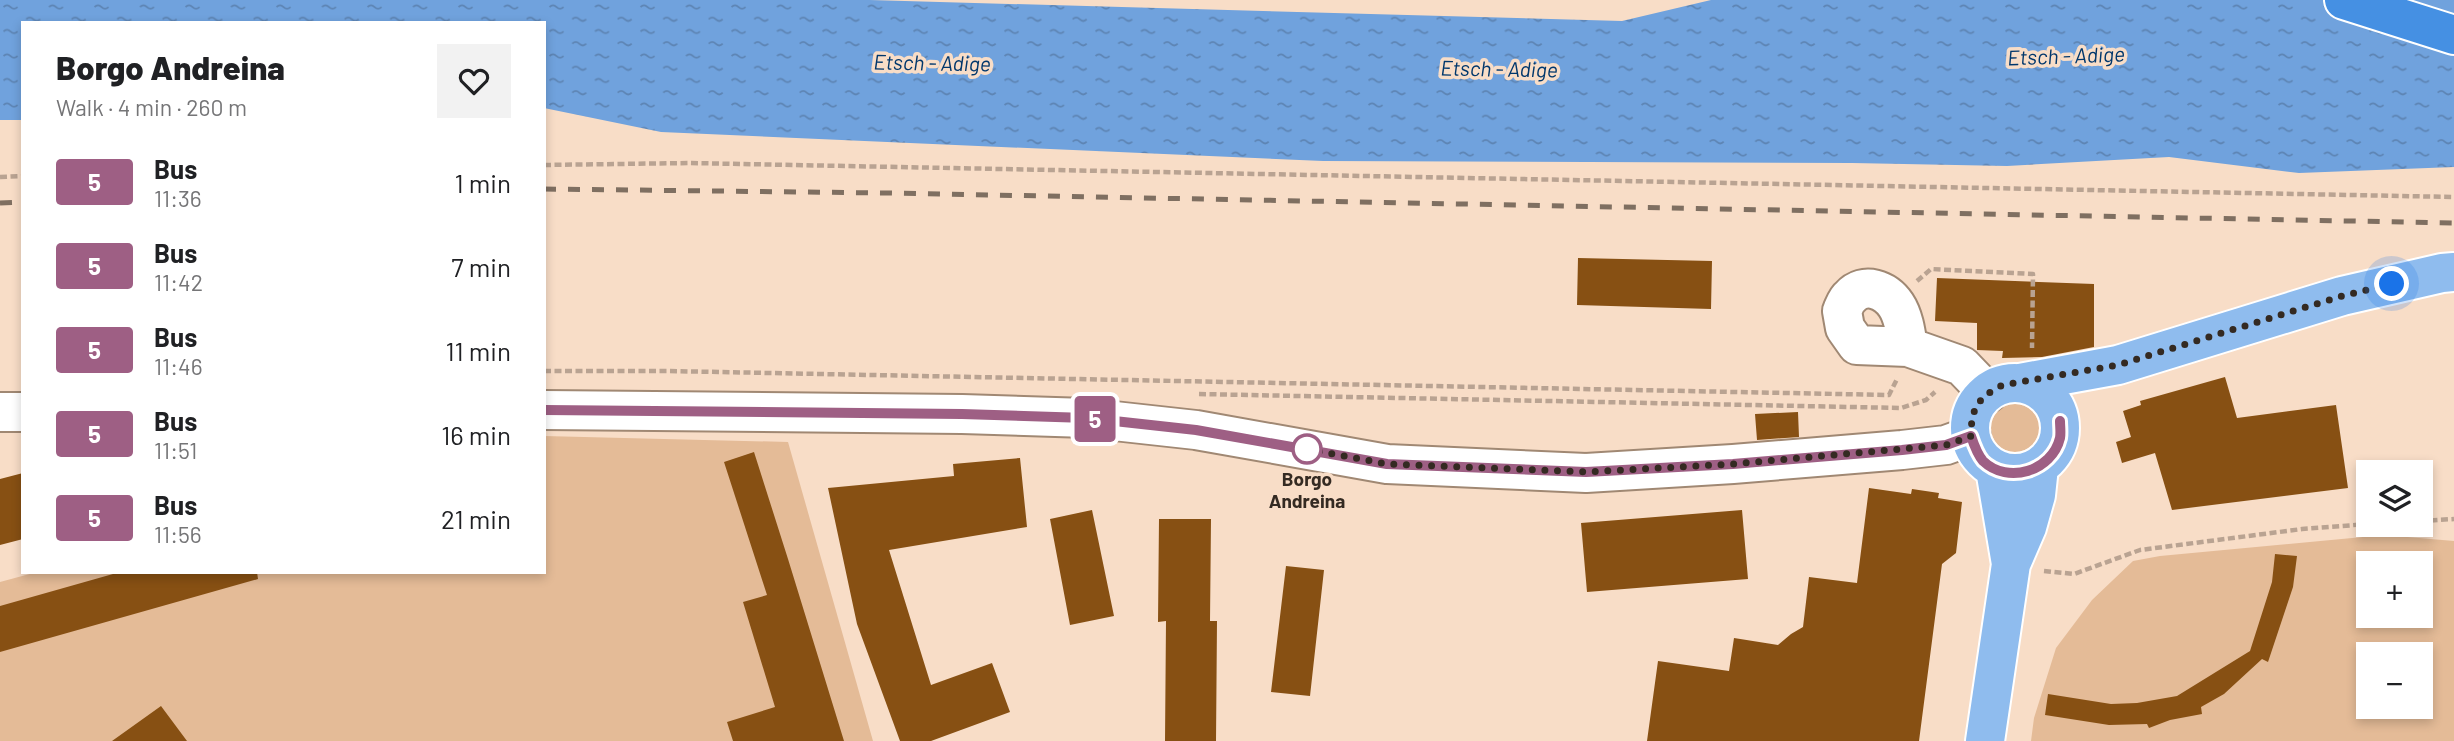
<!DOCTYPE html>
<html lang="en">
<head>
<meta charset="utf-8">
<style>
	body { margin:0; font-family:Barlow,sans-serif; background:#f2f2f2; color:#202124; height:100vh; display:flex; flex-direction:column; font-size:26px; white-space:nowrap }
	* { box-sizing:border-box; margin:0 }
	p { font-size:23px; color:#757577 }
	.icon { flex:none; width:38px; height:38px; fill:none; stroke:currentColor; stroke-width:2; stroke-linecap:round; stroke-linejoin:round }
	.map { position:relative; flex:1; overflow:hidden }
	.side { position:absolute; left:21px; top:21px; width:525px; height:553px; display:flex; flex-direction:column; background:#fff; border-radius:0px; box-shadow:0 4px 10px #0003 }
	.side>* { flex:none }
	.badge { padding:0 14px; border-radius:5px; font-size:24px; line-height:46px }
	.tools { position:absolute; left:2356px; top:460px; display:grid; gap:14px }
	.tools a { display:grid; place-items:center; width:77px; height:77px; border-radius:0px; background:#fff; box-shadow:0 4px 10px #0003; font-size:35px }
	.you { position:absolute; width:35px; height:35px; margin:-18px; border:5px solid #fff; border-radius:50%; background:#1a73e8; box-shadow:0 0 0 10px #1a73e833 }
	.map>.badge { position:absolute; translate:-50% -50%; box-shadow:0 0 0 4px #fff }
	.round { display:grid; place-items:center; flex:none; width:74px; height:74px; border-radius:0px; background:#f2f2f2 }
	.head { display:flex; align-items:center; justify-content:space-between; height:119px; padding:0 35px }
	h1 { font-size:33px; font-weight:800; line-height:52px }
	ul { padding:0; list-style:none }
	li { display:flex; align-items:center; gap:21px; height:84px; padding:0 35px }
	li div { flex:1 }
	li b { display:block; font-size:26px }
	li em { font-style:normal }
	li .badge { min-width:77px; font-weight:700; text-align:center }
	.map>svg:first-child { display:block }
	.green { fill:#e4bb97; fill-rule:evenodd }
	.water { fill:url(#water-ripples) }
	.building { fill:#875013 }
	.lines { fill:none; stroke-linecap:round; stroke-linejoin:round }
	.minor-casing { stroke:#a08873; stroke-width:42 }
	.major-casing { stroke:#fff; stroke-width:42 }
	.highway-casing { stroke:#fff; stroke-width:42 }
	.path { stroke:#b9a392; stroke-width:4.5; stroke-dasharray:7 3.5; stroke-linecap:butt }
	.minor { stroke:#fff; stroke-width:38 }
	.major { stroke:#8fbcee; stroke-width:38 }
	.highway { stroke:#4590e3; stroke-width:38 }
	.rail { stroke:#7f6f61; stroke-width:5; stroke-dasharray:12 12; stroke-linecap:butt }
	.line-casing { stroke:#fff; stroke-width:16 }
	.line { stroke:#9e5f84; stroke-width:10 }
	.walk { stroke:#342a22; stroke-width:7; stroke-dasharray:0 12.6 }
	.stop-dot { fill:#fff; stroke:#9e5f84; stroke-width:3.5 }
	.labels { text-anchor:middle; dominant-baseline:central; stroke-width:7; stroke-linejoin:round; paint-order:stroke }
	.stop-label { font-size:19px; font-weight:bold; fill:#342a22; stroke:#f8ddc7 }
	.water-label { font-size:21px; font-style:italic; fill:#00376c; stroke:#f8ddc7 }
</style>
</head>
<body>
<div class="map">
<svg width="2454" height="741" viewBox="0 0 2454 741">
	<defs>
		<pattern id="water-ripples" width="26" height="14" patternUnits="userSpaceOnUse" patternTransform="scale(1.75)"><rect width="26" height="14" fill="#70a2dd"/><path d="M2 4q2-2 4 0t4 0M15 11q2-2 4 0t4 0" fill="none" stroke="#5d84b3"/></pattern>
	</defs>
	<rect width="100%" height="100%" fill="#f8ddc7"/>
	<path class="green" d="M1991 428a24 24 0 1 1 48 0a24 24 0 1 1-48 0Z
		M544,436L788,442L873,741H0V582L37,572H544Z
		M2384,535L2454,541V741H2031L2034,718L2056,648L2092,600L2133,561L2160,556ZM2368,564H2420V616H2368ZM2368,654H2420V707H2368Z"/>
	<path class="water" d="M0,0H870L1622,21L1711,0H2454V167L2299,173L2169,157L2007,166L1852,163L1323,161L661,132L544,108V23H23V120H0Z"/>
	<path class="building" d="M1578,258L1712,261L1711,309L1577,305Z
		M1937,278L2094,284V347L2042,357L2002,358L2003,351L1977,350V323L1935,321Z
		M2225,377L2237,418L2336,405L2348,488L2172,510L2155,453L2122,463L2116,442L2131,437L2123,411L2141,405L2140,401Z
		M1798,412L1799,437L1757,440L1755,414Z
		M754,452L788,559L844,741H733L727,722L775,707L743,602L767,595L724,462Z
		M1020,458L1027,527L889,550L931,685L992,663L1010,712L931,741H900L857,624L828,488L954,476L953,464Z
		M23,473V539L0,545V479Z
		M1869,488L1911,494L1912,489L1939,493L1938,498L1962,502L1956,553L1942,564L1919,741H1647L1658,661L1729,671L1734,638L1778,645L1791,634L1803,627L1809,577L1857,583Z
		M1092,510L1114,616L1070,625L1050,519Z
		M1742,510L1748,579L1587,592L1581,523Z
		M1159,519H1211L1210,621H1217L1216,741H1165L1166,621L1158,622Z
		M2275,554L2297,556L2293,587L2268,662L2262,659L2224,694L2201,707L2202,714L2170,720L2149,728L2147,724L2109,725L2045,715L2048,694L2111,704L2137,703L2177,696L2250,651L2272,582Z
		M1286,566L1324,570L1310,696L1271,692Z
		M120,572H257L258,579L0,652V606Z
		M161,706L187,741H112Z"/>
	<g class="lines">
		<defs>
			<path id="minor" d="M1908,347C1906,334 1904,317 1896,305C1886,290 1864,281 1850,297C1846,300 1844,307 1842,311L1845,328L1857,345L1908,347L1962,366L1988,393
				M544,410L962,414L1087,418L1196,430L1387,464L1586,473L1733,464L1902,450L1946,445L1971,436
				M0,412H23"/>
			<path id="major" d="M2020,383L2118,365L2342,296L2442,273L2454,272
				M1970 428a45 45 0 1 1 90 0a45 45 0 1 1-90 0Z
				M1995,469L2011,564
				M1985,741L2011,564L2027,527L2036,495L2039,467"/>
			<path id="highway" d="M2344,0L2454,35"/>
		</defs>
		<use href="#minor" class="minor-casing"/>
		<use href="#major" class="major-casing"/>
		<use href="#highway" class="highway-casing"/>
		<path class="path" d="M544,165L690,163L2454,197
			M0,177L23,176
			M1917,281L1931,269L2033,274L2032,348
			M544,371H668L1889,395L1897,379
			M1199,394L1901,408L1926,400L1935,392
			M2420,521L2454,519
			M2044,571L2074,574L2140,550L2302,529L2368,524"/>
		<use href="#minor" class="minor"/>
		<use href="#major" class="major"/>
		<use href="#highway" class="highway"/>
		<path class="rail" d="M544,189L887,193L2454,223
			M0,203L23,202"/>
	</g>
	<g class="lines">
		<defs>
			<path id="line" d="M544,410L962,414L1087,418L1196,430L1387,464L1586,472L1733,464L1902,450L1946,445L1971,436C1974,445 1977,454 1983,461C2008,485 2052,471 2060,438C2061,433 2060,426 2060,421"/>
		</defs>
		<use href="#line" class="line-casing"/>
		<use href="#line" class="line"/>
		<path class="walk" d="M1307,449L1387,464L1586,472L1733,464L1946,445L1971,436C1971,408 1978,397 2003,385L2118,365L2342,296L2392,284"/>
	</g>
	<circle class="stop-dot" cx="1307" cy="449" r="14"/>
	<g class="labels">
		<g class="stop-label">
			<text x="1307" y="478">Borgo<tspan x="1307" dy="22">Andreina</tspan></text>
		</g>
		<g class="water-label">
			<text transform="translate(2066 55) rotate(-2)">Etsch - Adige</text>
			<text transform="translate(932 62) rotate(1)">Etsch - Adige</text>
			<text transform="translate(1499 68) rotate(1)">Etsch - Adige</text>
		</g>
	</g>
</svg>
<div class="tools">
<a><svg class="icon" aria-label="layers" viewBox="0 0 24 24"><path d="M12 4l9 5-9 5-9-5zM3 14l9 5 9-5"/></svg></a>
<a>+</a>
<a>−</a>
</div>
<div class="you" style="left:2392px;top:284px"></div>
<b class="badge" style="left:1095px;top:419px;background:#9e5f84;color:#fff">5</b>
<section class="side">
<div class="head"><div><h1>Borgo Andreina</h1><p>Walk · 4 min · 260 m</p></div><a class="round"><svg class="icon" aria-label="heart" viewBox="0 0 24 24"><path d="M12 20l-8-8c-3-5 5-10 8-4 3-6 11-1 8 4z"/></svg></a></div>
<ul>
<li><span class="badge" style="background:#9e5f84;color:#fff">5</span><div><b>Bus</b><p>11:36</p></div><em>1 min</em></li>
<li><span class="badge" style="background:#9e5f84;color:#fff">5</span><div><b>Bus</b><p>11:42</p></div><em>7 min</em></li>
<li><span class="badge" style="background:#9e5f84;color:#fff">5</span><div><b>Bus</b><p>11:46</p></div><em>11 min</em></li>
<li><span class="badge" style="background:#9e5f84;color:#fff">5</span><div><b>Bus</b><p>11:51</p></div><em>16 min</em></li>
<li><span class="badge" style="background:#9e5f84;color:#fff">5</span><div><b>Bus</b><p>11:56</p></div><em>21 min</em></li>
</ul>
</section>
</div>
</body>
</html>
